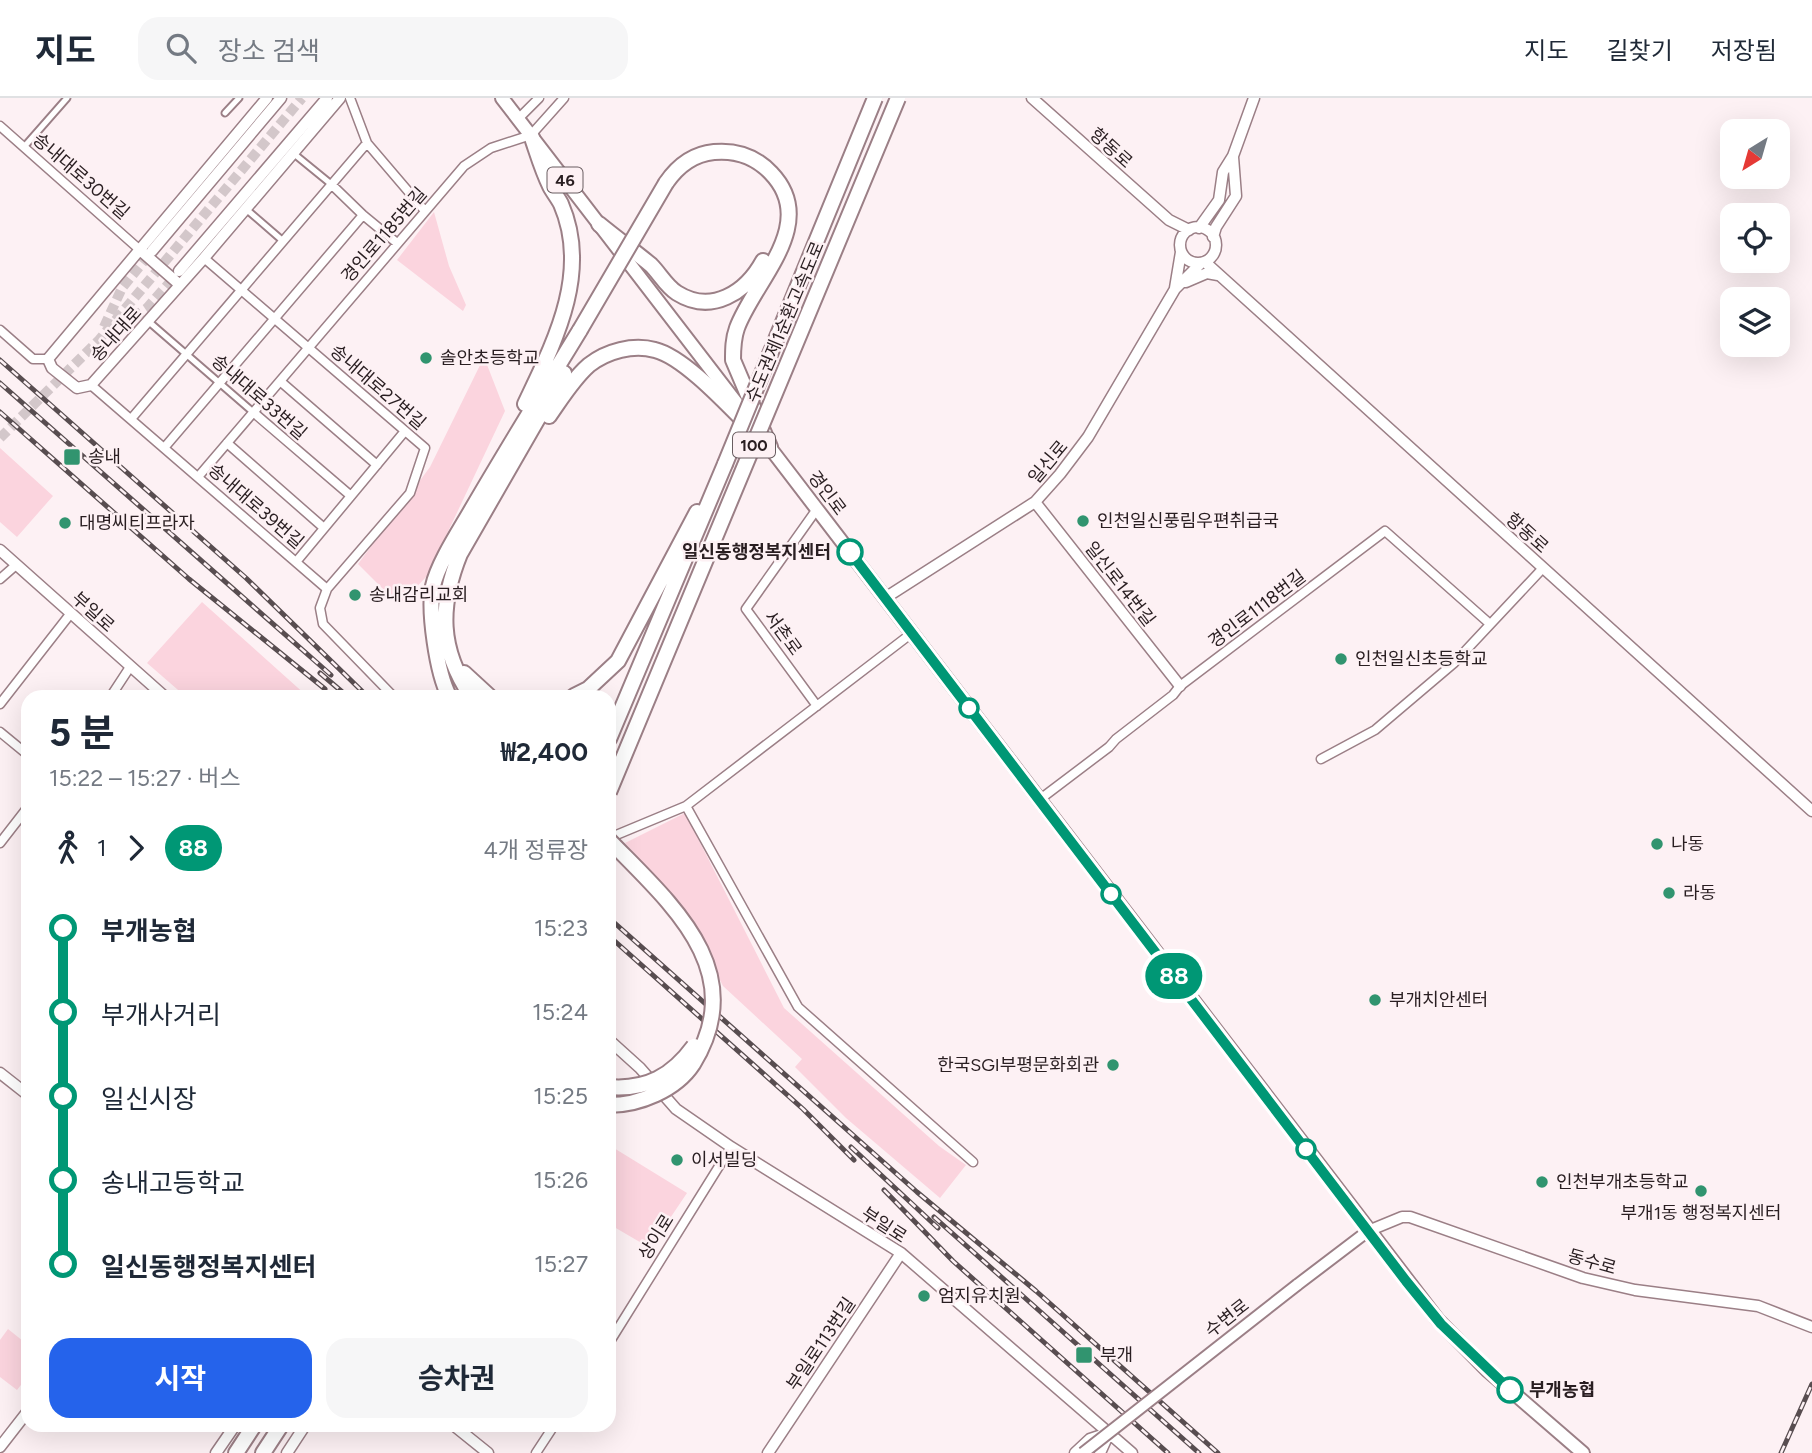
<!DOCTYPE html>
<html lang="ko">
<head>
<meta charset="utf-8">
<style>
	body { margin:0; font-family:Figtree,"Noto Sans KR",sans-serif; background:#f6f6f7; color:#1f2937; height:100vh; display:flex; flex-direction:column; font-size:26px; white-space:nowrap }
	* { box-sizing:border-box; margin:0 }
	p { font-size:23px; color:#747a83 }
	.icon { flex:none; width:38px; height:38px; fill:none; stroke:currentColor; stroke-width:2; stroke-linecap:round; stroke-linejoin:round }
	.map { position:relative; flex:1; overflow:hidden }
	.sheet { position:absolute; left:21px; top:592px; width:595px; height:742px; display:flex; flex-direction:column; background:#fff; border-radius:21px; box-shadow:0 7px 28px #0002 }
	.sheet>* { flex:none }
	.badge { padding:0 14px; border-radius:23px; font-size:24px; line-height:46px }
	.needle { width:46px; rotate:217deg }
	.fabs { position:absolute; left:1720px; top:21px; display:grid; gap:14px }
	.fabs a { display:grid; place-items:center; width:70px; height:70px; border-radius:14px; background:#fff; box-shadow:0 7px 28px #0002; font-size:35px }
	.map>.badge { position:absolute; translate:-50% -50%; box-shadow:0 0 0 4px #fff }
	.legs { display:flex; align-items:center; gap:10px; height:77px; padding:0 28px; font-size:23px }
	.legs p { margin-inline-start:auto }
	.summary { display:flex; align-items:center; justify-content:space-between; height:119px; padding:0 28px }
	h1 { font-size:38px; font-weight:700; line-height:52px }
	.cta { display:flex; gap:14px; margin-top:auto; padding:14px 28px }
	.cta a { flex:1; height:80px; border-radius:21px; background:#2563eb; color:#fff; font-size:28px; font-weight:700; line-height:80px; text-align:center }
	.cta a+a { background:#f6f6f7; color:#1f2937 }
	ul { padding:0 28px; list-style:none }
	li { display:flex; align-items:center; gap:24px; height:84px; font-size:26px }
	li i { display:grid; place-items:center; width:10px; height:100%; margin:0 9px; background:currentColor }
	li i::after { content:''; width:18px; height:18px; margin:-9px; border:5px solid; border-radius:50%; background:#fff }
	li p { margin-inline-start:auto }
	li:first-child i { background:linear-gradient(#0000 50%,currentColor 0) }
	li:last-child i { background:linear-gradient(currentColor 50%,#0000 0) }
	header { display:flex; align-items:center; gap:42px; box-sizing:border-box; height:98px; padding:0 35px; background:#fff; border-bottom:2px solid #e0e1e3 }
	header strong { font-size:33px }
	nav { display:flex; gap:38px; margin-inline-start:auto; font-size:24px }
	.search { width:490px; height:63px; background:#f6f6f7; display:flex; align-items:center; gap:18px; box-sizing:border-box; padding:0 24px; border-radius:21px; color:#747a83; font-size:26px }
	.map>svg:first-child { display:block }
	.green { fill:#fbd4de }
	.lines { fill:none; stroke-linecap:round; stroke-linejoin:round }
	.tertiary-tunnel { stroke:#d3c7ca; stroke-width:10; stroke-dasharray:10 5; stroke-linecap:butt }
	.pedestrian-casing { stroke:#9b7f86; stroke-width:9 }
	.minor-casing { stroke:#9b7f86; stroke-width:11 }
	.tertiary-casing { stroke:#9b7f86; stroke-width:13 }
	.secondary-casing { stroke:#9b7f86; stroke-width:14 }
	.primary-casing { stroke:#9b7f86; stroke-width:16 }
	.motorway-casing { stroke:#9b7f86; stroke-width:18 }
	.pedestrian { stroke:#fff; stroke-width:5 }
	.minor { stroke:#fff; stroke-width:8 }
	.tertiary { stroke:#fff; stroke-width:10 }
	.secondary { stroke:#fff; stroke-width:10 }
	.primary { stroke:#fff; stroke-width:12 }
	.motorway { stroke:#fff; stroke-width:14 }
	.rail-casing { stroke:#584d50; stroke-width:5 }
	.rail { stroke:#fdf1f4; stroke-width:2.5; stroke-dasharray:8; stroke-linecap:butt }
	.secondary-bridge-casing { stroke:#9b7f86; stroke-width:14; stroke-linecap:butt }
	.motorway-bridge-casing { stroke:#9b7f86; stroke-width:18; stroke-linecap:butt }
	.secondary-bridge { stroke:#fff; stroke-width:10 }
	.motorway-bridge { stroke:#fff; stroke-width:14 }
	.line-1-casing { stroke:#fff; stroke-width:16 }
	.line-1 { stroke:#009775; stroke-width:10 }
	.poi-dot { fill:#31946f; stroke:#fdf1f4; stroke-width:2.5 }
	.stop-1-dot { fill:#fff; stroke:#009775; stroke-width:3.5 }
	.labels { text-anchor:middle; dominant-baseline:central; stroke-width:5; stroke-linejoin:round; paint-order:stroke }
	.shield { fill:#fdf1f4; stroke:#695d60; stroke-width:2 }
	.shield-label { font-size:16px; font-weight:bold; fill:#291e21 }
	.street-label { font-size:18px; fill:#291e21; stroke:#fdf1f4 }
	.poi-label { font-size:18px; fill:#291e21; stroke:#fdf1f4; text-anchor:start }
	.stop-label { font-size:18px; font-weight:bold; fill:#291e21; stroke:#fdf1f4; text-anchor:end }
</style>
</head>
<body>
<header>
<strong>지도</strong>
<div class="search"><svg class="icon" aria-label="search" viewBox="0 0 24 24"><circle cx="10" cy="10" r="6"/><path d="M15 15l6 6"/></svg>장소 검색</div>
<nav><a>지도</a><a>길찾기</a><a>저장됨</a></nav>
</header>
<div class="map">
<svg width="1812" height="1355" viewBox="0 0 1812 1355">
	<rect width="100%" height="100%" fill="#fdf1f4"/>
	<path class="green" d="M434,114L449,168L466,207L463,213L397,162Z
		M484,259L505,313L427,478L404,502L397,505L358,466L430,369Z
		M0,350L53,398L17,439L0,424Z
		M202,504L307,598H185L147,565Z
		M685,715L784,910L939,1048L966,1067L940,1100L846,1020L795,969L802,961L723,888L684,811L625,745Z
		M609,1047L687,1095L650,1150L609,1126Z
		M8,1231L28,1247V1278L17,1292L0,1279V1242Z"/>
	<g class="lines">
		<path class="tertiary-tunnel" d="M104,229L122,190L152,153
			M108,236L147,210L178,175
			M0,340L99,242L302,0"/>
		<defs>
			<path id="pedestrian" d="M225,15L239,0
				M24,49L67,0
				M293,55L331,86
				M246,111L283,143
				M148,223L253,314"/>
			<path id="minor" d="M350,0L367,45L425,113
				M518,21L539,0
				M0,28L140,152
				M331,86L363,117L397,145
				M204,160L425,350L410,395L327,491L320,510L323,526L393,598
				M0,232L33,261H48
				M280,283L377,367
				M91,287L327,491
				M253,314L351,398
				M131,321L367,45
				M227,345L324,430
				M164,350L363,117
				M198,379L464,68L491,50L531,37L564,0
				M296,464L405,333
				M0,481L16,467
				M111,598L130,569
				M0,606L71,515
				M817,608L746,511L817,411
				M0,634L28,657
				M1321,661L1375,632L1454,565L1543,470
				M1039,702L1109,649L1116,641L1173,597L1180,588L1385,433L1490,526
				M686,708L798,909L973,1064
				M609,740L686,708L912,535
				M0,745L28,709
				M609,1245L731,1049
				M536,1355L555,1326"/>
			<path id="tertiary" d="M267,0L48,261L52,270L77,290L91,287L204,160L340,0
				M1032,0L1169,122L1189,132
				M1180 147a18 18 0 1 1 36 0a18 18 0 1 1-36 0Z
				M1199,130L1219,102L1223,74L1233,58L1254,0
				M1213,139L1216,129L1236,98L1233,59
				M140,152L180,187
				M152,153L281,0
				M1205,164L1812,713
				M179,173L327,0
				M1186,184L1207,175L1218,177
				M1175,190L1181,154
				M1035,404L1180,588
				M0,452L164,598
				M885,500L1035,404L1060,376L1088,339L1175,191L1201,165
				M609,942L640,970L676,1011L731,1049L901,1155L1132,1355
				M0,975L28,997
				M1368,1133L1402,1119H1410L1583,1180L1635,1192L1758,1208L1812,1229
				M452,1326L488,1355
				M0,1349L28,1313
				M216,1355L236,1326
				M287,1355L306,1326
				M768,1355L901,1155
				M1075,1355L1090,1341L1105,1336
				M1100,1355L1109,1335"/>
			<path id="secondary" d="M1297,1187L1368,1133"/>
			<path id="primary" d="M502,0L745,316
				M764,342L1438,1222L1487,1272L1583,1355"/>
			<path id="motorway" d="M666,85C677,69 693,56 714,54C736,52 756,59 771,75C820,126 754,183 737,230C733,241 733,251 733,262L770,349
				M599,126C616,140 634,153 651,167C660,176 666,188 677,195C712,217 746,194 763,163
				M525,306C554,245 591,175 561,106C558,100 553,94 550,88C542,72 537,54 531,37
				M549,318C561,301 573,281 589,267C607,253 633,246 655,252C688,260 740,321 766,345
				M464,575L489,598
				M449,598C437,575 428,513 433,488C438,465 460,432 472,411C507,351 544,291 580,232
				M471,598C439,551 439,508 460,456L564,275
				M574,598L588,591L618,563L697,414
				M609,641L725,366
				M236,1355L255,1326
				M263,1355L282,1326"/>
		</defs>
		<use href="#pedestrian" class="pedestrian-casing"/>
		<use href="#minor" class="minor-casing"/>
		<use href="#tertiary" class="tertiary-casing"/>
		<use href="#secondary" class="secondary-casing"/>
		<use href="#primary" class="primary-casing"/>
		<use href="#motorway" class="motorway-casing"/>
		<use href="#pedestrian" class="pedestrian"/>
		<use href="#minor" class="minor"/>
		<use href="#tertiary" class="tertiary"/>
		<use href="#secondary" class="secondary"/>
		<use href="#primary" class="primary"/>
		<use href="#motorway" class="motorway"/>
		<defs>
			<path id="rail" d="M0,262L246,480L367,598
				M0,285L331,577
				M0,314L189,481L325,591
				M320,575L347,598
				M609,820L917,1094L1036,1193L1218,1355
				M609,838L803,1011L854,1062
				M851,1049L938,1130
				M884,1092L953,1163L1168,1355
				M934,1119L1199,1355
				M1781,1355L1812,1286"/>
		</defs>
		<use href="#rail" class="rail-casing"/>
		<use href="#rail" class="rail"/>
		<defs>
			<path id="secondary-bridge" d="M1083,1355L1297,1187"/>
			<path id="motorway-bridge" d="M580,232L666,85
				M725,366L875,0
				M609,694L898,0
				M609,742C670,805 751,872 693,966C676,992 639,1007 609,1007
				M609,989C647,992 672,978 694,948"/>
		</defs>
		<use href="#secondary-bridge" class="secondary-bridge-casing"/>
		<use href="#motorway-bridge" class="motorway-bridge-casing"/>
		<use href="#secondary-bridge" class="secondary-bridge"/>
		<use href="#motorway-bridge" class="motorway-bridge"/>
	</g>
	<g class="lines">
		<defs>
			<path id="line-1" d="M850,454L1406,1183L1441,1226L1510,1292"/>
		</defs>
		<use href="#line-1" class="line-1-casing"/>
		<use href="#line-1" class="line-1"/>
	</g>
	<g class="poi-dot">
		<circle cx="426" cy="260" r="7"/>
		<rect x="63" y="350" width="18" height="18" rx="3.5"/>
		<circle cx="1083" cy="423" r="7"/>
		<circle cx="65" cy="425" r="7"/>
		<circle cx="355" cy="497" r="7"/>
		<circle cx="1341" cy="561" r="7"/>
		<circle cx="1657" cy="746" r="7"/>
		<circle cx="1669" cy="795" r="7"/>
		<circle cx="1375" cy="902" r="7"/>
		<circle cx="1113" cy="967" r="7"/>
		<circle cx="677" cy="1062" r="7"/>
		<circle cx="1542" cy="1084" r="7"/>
		<circle cx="1701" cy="1093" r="7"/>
		<circle cx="924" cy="1198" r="7"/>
		<rect x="1075" y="1248" width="18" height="18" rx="3.5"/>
	</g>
	<g class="stop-1-dot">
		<circle cx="850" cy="454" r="12"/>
		<circle cx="969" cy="610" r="9"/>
		<circle cx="1111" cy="796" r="9"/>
		<circle cx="1306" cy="1051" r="9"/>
		<circle cx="1510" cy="1292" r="12"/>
	</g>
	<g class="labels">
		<g class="shield">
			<rect x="547.5" y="69.5" width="35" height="25" rx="5"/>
			<rect x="733" y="334.5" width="42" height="25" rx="5"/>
		</g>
		<g class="shield-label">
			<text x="565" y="82">46</text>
			<text x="754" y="347">100</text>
		</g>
		<g class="street-label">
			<text transform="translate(1111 50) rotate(42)">항동로</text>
			<text transform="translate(81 78) rotate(41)">송내대로30번길</text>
			<text transform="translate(384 137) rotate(-49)">경인로1185번길</text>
			<text transform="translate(785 224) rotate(-67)">수도권제1순환고속도로</text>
			<text transform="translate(116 236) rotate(-48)">송내대로</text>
			<text transform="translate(378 289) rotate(41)">송내대로27번길</text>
			<text transform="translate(259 299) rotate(41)">송내대로33번길</text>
			<text transform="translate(1048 364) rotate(-50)">일신로</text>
			<text transform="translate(827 395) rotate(53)">경인로</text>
			<text transform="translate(256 408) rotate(41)">송내대로39번길</text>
			<text transform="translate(1527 435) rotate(42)">항동로</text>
			<text transform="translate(1120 486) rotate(52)">일신로14번길</text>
			<text transform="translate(1257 511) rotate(-37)">경인로1118번길</text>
			<text transform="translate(93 514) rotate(42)">부일로</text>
			<text transform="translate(783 535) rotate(54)">서촌로</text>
			<text transform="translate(884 1127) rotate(33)">부일로</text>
			<text transform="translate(656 1139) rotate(-58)">상이로</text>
			<text transform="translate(1592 1164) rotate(16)">동수로</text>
			<text transform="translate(1227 1220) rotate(-38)">수변로</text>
			<text transform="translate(821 1246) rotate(-56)">부일로113번길</text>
		</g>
		<g class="poi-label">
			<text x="440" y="260">솔안초등학교</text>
			<text x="88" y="359">송내</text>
			<text x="1097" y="423">인천일신풍림우편취급국</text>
			<text x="79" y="425">대명씨티프라자</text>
			<text x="369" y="497">송내감리교회</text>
			<text x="1355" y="561">인천일신초등학교</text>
			<text x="1671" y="746">나동</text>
			<text x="1683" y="795">라동</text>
			<text x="1389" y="902">부개치안센터</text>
			<text x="1099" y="967" text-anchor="end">한국SGI부평문화회관</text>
			<text x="691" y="1062">이서빌딩</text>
			<text x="1556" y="1084">인천부개초등학교</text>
			<text x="1701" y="1115" text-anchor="middle">부개1동 행정복지센터</text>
			<text x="938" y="1198">엄지유치원</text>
			<text x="1100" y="1257">부개</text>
		</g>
		<g class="stop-label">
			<text x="831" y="454">일신동행정복지센터</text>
			<text x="1529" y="1292" text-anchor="start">부개농협</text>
		</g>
	</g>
</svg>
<div class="fabs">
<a><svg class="needle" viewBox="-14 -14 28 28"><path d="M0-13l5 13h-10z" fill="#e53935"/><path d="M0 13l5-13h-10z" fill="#747a83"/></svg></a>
<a><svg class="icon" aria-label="locate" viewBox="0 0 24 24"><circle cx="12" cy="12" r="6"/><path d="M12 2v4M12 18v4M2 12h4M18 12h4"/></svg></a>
<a><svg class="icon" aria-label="layers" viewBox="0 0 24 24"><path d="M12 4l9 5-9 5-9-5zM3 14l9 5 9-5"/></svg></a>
</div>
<b class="badge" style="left:1174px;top:878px;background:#009775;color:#fff">88</b>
<section class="sheet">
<div class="summary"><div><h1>5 분</h1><p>15:22 – 15:27 · 버스</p></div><b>₩2,400</b></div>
<div class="legs"><svg class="icon" aria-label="walk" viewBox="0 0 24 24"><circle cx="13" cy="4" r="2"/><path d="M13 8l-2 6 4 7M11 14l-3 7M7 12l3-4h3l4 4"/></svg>1<svg class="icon" aria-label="forward" viewBox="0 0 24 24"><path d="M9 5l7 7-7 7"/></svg><b class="badge" style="background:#009775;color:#fff">88</b><p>4개 정류장</p></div>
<ul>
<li><i style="color:#009775"></i><b>부개농협</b><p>15:23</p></li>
<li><i style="color:#009775"></i><span>부개사거리</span><p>15:24</p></li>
<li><i style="color:#009775"></i><span>일신시장</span><p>15:25</p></li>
<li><i style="color:#009775"></i><span>송내고등학교</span><p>15:26</p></li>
<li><i style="color:#009775"></i><b>일신동행정복지센터</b><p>15:27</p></li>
</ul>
<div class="cta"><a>시작</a><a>승차권</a></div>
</section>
</div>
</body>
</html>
